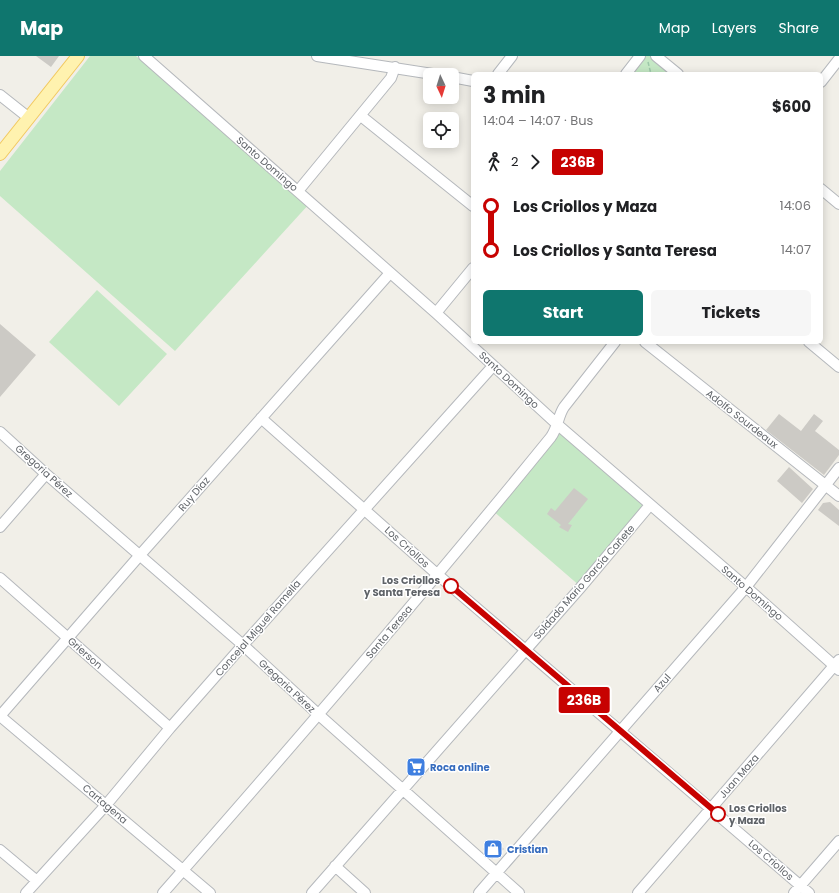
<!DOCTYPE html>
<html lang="en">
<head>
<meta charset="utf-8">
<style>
	body { margin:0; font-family:Poppins,sans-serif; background:#f6f6f6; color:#202124; height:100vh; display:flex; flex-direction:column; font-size:15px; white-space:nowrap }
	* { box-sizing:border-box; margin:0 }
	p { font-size:13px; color:#757577 }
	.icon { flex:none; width:22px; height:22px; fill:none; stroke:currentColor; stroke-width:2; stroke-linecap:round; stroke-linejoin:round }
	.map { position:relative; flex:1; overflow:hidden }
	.side { position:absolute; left:471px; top:16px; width:352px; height:272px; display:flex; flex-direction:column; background:#fff; border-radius:6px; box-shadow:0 2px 10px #0003 }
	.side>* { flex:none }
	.badge { padding:0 8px; border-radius:3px; font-size:14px; line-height:26px }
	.needle { width:26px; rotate:176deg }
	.controls { position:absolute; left:423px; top:12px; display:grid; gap:8px }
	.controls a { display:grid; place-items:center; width:36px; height:36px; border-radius:6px; background:#fff; box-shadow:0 2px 10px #0003; font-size:20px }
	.map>.badge { position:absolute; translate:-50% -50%; box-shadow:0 0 0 2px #fff }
	.legs { display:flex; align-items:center; gap:6px; height:44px; padding:0 12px; font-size:13px }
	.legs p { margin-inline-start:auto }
	.overview { display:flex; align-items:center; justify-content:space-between; height:68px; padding:0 12px }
	h1 { font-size:22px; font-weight:700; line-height:30px }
	.action { display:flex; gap:8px; margin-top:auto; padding:8px 12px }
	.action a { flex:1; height:46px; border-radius:6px; background:#0f766e; color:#fff; font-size:16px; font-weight:700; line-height:46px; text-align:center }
	.action a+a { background:#f6f6f6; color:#202124 }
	ul { padding:0 12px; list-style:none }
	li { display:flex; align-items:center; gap:14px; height:44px; font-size:15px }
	li i { display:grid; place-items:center; width:6px; height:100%; margin:0 5px; background:currentColor }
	li i::after { content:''; width:10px; height:10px; margin:-5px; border:3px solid; border-radius:50%; background:#fff }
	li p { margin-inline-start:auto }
	li:first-child i { background:linear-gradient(#0000 50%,currentColor 0) }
	li:last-child i { background:linear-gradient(currentColor 50%,#0000 0) }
	header { display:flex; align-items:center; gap:24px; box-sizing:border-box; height:56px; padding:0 20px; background:#0f766e; color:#fff }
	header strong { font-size:19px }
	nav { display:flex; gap:22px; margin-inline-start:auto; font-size:14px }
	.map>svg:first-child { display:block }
	.green { fill:#c5e8c5 }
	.building { fill:#cccac5 }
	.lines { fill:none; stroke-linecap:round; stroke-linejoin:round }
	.minor-casing { stroke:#b5b8bc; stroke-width:12 }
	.major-casing { stroke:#f2c960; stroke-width:14 }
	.path { stroke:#9cc7a9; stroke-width:1.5; stroke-dasharray:4 2; stroke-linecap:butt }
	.minor { stroke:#fff; stroke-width:10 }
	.major { stroke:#fff2af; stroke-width:12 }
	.line-1-casing { stroke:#fff; stroke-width:9 }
	.line-1 { stroke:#c70201; stroke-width:6 }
	.stop-1-dot { fill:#fff; stroke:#c70201; stroke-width:2 }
	.labels { text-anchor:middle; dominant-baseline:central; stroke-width:3; stroke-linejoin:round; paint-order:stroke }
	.street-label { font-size:10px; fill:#5f6368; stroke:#fff }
	.stop-label { font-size:10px; font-weight:bold; fill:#5f6368; stroke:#fff; text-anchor:end }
	.shop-label { font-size:10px; font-weight:bold; fill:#366cbe; stroke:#fff; text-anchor:start }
</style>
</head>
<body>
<header>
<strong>Map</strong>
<nav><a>Map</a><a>Layers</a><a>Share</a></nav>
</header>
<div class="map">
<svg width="839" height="837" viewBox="0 0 839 837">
	<rect width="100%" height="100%" fill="#f1efe8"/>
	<path class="green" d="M90,0H136L310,147L175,295L0,140V115Z
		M640,0H656L678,18H626Z
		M97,234L167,298L119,350L49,286Z
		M558,369L650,449L581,531L492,454Z"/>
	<path class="building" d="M36,0H59L51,11Z
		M0,268L36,299L0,341Z
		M779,358L801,375L814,358L823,365L815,375L839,394V399L824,419L766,374Z
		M789,411L813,433L802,447L777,425Z
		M574,432L588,443L568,468L572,469L568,476L559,471L561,469L547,458L551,452L555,455Z
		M830,446L839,454V470L818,454L823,447Z
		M494,783L504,793L492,803L483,793Z"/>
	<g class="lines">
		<defs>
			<path id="minor" d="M144,0L436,257L558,369L746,531L839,614
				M317,0L439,19
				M656,0L678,18
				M498,18L512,0
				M626,18L640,0
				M452,21L473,25
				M821,26L839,3
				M0,39L29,62
				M361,60L473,150
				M821,133L839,148
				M298,135L391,22L395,11
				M436,257L473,212
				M645,286L839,440
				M809,286L839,311
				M261,362L438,519L809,837
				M0,376L46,418L243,589L319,659L519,837
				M0,471L46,418
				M0,522L170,672
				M0,660L140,499L390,217
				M0,660L210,837
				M0,794L37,825
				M335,810L365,837
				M26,837L106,749L170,672L243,589L493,310
				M163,837C295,687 425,536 551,381C558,371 558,360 564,351L615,286
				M312,837L581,531L650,449
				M479,837L746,531L839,412
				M638,837L839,604
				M794,837L839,785"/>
			<path id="major" d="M0,98L78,0"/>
		</defs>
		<use href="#minor" class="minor-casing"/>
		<use href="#major" class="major-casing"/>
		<path class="path" d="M648,6L651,18
			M655,18H660"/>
		<use href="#minor" class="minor"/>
		<use href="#major" class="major"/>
	</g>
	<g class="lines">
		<defs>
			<path id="line-1" d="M451,530L718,758"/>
		</defs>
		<use href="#line-1" class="line-1-casing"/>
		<use href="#line-1" class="line-1"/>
	</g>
	<defs>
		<symbol id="supermarket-square" viewBox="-11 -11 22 22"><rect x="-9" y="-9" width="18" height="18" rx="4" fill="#3f7fe0" stroke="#fff"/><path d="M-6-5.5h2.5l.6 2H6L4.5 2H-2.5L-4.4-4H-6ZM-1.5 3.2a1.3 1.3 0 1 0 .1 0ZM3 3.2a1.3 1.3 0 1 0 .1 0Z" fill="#fff"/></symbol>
		<symbol id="shop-square" viewBox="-11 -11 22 22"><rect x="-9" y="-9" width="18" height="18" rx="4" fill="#3f7fe0" stroke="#fff"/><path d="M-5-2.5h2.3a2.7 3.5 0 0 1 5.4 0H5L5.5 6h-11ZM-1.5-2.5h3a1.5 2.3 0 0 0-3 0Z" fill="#fff"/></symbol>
	</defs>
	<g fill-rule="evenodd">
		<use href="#supermarket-square" x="405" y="700" width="22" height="22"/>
		<use href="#shop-square" x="482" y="782" width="22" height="22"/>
	</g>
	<g class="stop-1-dot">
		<circle cx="451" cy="530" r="7"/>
		<circle cx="718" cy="758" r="7"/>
	</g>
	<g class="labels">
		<g class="street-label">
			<text transform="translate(267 108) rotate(41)">Santo Domingo</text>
			<text transform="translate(509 324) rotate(43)">Santo Domingo</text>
			<text transform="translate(742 363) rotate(38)">Adolfo Sourdeaux</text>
			<text transform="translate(44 415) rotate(42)">Gregoria Pérez</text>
			<text transform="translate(194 438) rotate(-49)">Ruy Díaz</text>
			<text transform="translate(407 491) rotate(42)">Los Criollos</text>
			<text transform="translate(584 526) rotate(-49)">Soldado Mario García Cañete</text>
			<text transform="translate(752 537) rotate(41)">Santo Domingo</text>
			<text transform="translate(258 572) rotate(-49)">Concejal Miguel Ramella</text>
			<text transform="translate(389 576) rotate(-50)">Santa Teresa</text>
			<text transform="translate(85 597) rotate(41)">Grierson</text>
			<text transform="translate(662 627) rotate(-49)">Azul</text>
			<text transform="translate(287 630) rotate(43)">Gregoria Pérez</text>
			<text transform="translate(739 720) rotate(-49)">Juan Maza</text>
			<text transform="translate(105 748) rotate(40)">Cartagena</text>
			<text transform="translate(771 804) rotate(41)">Los Criollos</text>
		</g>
		<g class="stop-label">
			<text x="440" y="524">Los Criollos<tspan x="440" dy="12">y Santa Teresa</tspan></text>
			<text x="729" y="752" text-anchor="start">Los Criollos<tspan x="729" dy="12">y Maza</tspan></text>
		</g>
		<g class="shop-label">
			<text x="430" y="711">Roca online</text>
			<text x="507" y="793">Cristian</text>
		</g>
	</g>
</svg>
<div class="controls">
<a><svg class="needle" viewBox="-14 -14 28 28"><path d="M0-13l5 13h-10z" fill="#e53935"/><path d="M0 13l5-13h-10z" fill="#757577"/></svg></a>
<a><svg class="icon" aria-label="locate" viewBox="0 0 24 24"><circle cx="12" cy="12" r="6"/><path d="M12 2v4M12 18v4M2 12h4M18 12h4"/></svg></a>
</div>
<b class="badge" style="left:584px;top:644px;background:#c70201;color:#fff">236B</b>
<section class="side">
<div class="overview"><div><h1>3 min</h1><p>14:04 – 14:07 · Bus</p></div><b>$600</b></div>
<div class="legs"><svg class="icon" aria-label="walk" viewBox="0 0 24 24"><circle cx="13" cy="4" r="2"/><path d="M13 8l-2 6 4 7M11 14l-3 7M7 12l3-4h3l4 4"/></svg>2<svg class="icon" aria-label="forward" viewBox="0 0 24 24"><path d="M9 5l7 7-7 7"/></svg><b class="badge" style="background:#c70201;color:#fff">236B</b></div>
<ul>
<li><i style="color:#c70201"></i><b>Los Criollos y Maza</b><p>14:06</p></li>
<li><i style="color:#c70201"></i><b>Los Criollos y Santa Teresa</b><p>14:07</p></li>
</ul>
<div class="action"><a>Start</a><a>Tickets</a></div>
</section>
</div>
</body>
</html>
